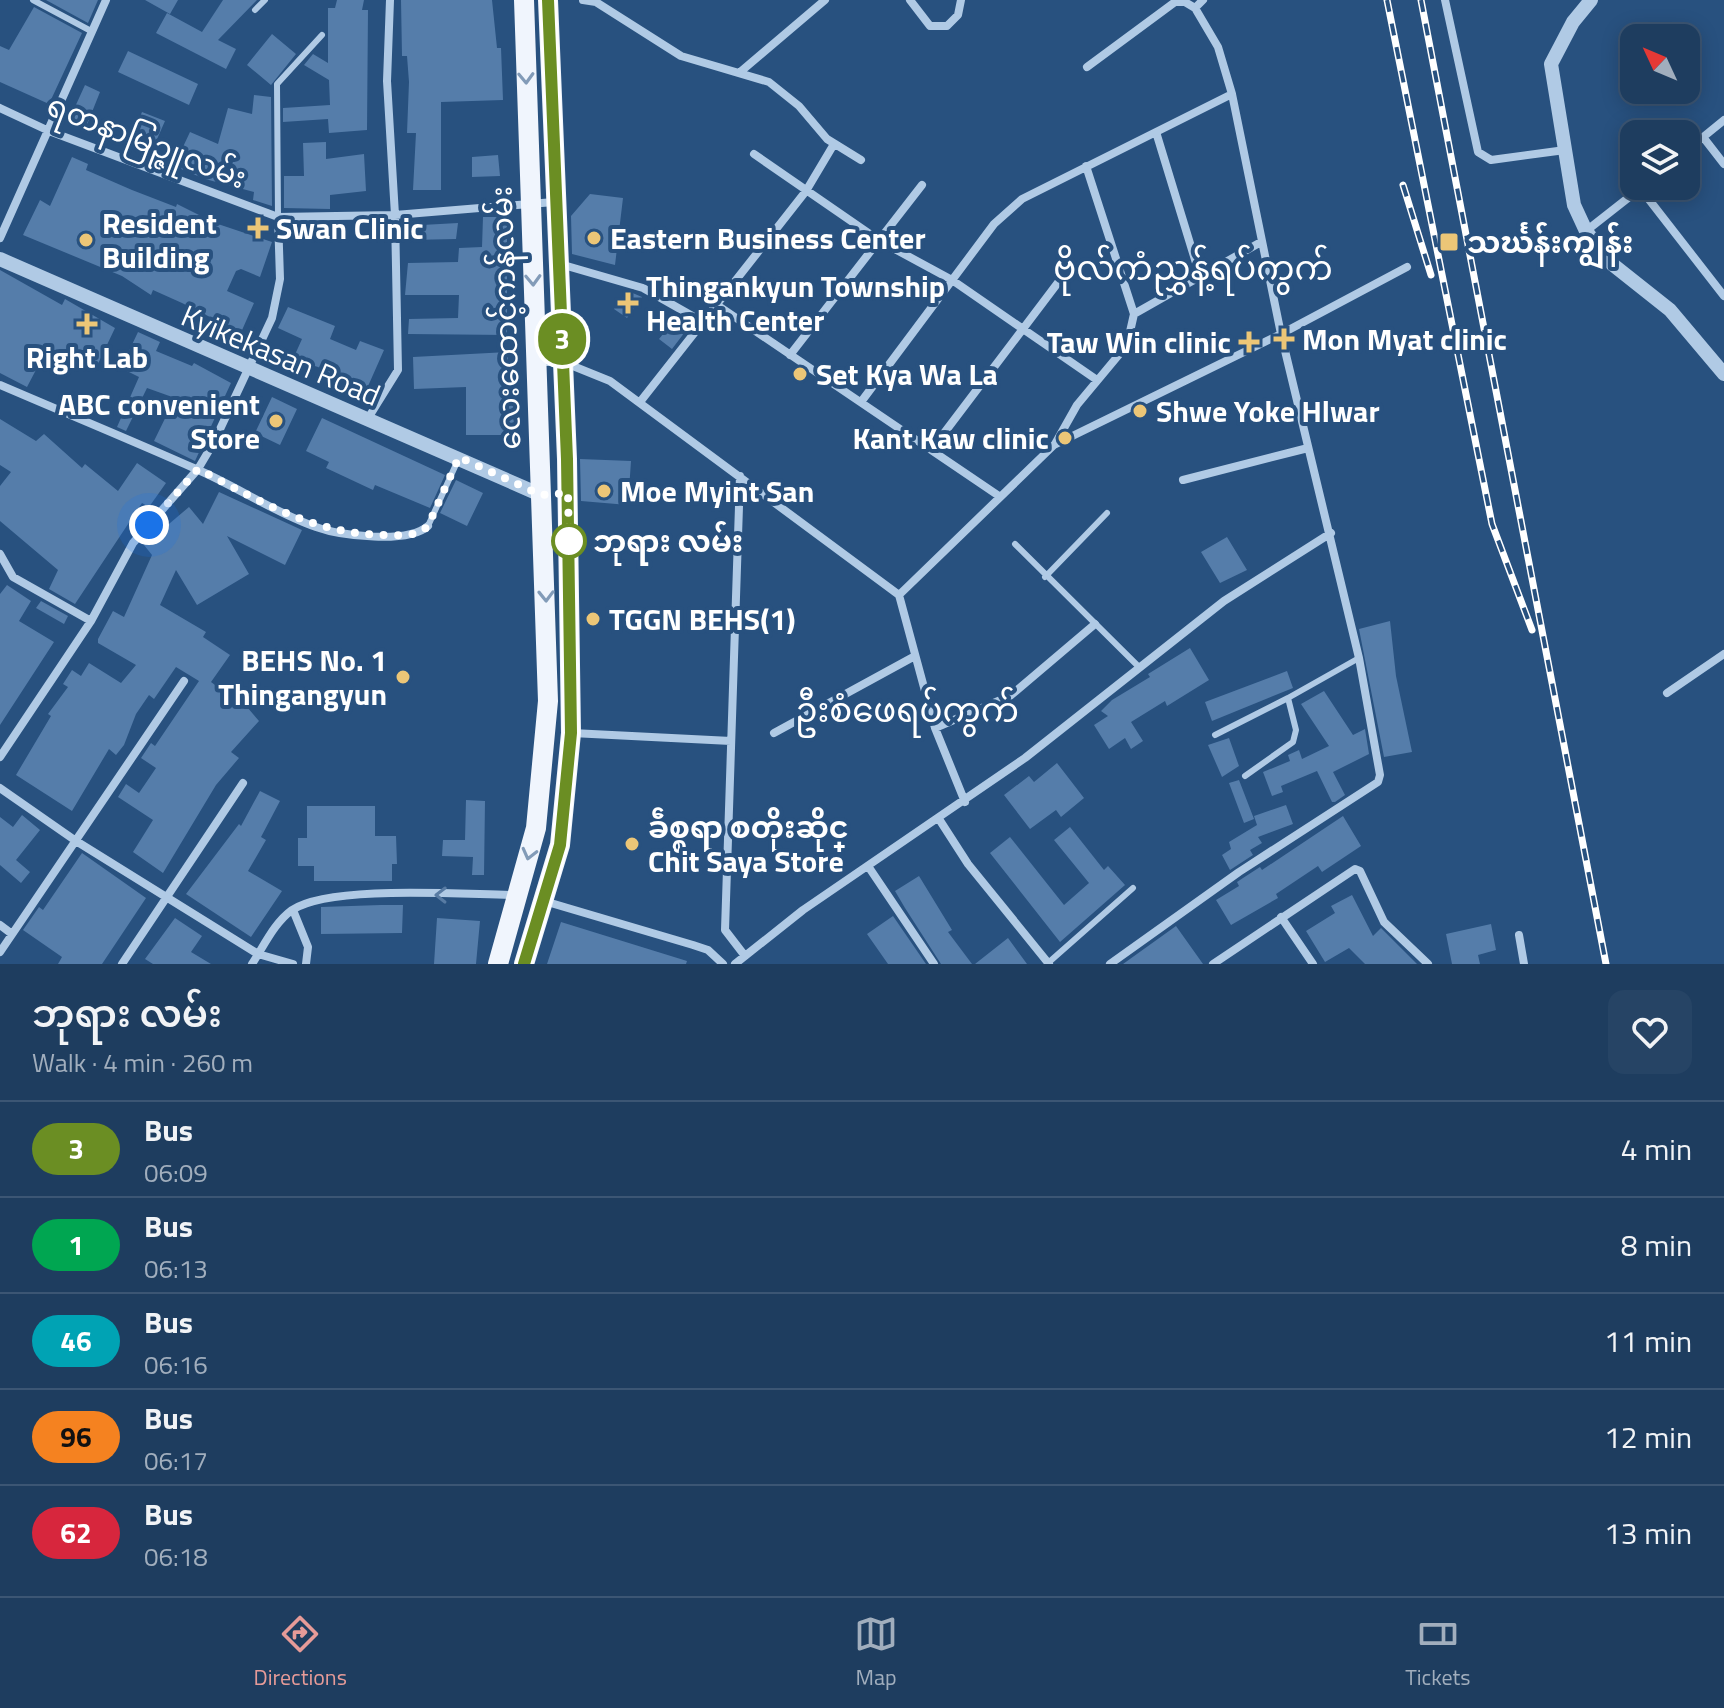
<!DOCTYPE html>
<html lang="en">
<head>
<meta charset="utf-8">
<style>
	body { margin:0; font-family:"Titillium Web","Noto Sans Myanmar",sans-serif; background:#264465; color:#f1f3f6; height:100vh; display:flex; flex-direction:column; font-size:30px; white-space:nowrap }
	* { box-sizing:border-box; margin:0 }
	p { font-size:26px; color:#a1aebd }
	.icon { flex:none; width:44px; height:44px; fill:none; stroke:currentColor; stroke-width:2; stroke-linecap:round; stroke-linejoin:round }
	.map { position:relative; height:964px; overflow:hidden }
	.details { display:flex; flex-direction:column; background:#1e3d5f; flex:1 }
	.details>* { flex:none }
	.badge { padding:0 16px; border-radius:26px; font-size:28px; line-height:52px }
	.needle { width:52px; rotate:314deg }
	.fabs { position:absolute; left:1620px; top:24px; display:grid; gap:16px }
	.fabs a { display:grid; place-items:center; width:80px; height:80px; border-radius:16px; background:#1e3d5f; box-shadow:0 4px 20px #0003,0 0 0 2px #3c5674; font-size:40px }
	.you { position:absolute; width:40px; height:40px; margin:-20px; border:6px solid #fff; border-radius:50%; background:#1a73e8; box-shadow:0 0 0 12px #1a73e833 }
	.map>.badge { position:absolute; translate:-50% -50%; box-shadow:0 0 0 4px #fff }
	.round { display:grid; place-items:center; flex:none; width:84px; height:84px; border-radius:16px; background:#264465 }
	.summary { display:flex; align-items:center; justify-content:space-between; height:136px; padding:0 32px }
	h1 { font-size:38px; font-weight:600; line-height:60px }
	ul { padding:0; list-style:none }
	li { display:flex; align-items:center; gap:24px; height:96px; padding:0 32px; border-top:2px solid #3c5674 }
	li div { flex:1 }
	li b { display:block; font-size:30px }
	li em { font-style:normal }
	li .badge { min-width:88px; font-weight:700; text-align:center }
	.dock { display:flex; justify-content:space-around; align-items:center; height:112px; border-top:2px solid #3c5674; background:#1e3d5f; font-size:22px; color:#a1aebd }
	.dock a { display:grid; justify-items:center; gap:4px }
	.dock .active { color:#e69b98 }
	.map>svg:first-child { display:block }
	.building { fill:#557daa }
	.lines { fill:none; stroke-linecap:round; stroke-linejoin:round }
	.service { stroke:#b0cae5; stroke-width:6 }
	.minor { stroke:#b0cae5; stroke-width:8 }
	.tertiary { stroke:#b0cae5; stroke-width:14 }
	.primary { stroke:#f0f5fd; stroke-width:20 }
	.rail-casing { stroke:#fff; stroke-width:7 }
	.rail { stroke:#28517f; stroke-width:4; stroke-dasharray:12; stroke-linecap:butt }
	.oneway { stroke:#829bb8 }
	.oneway2 { stroke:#587ba3 }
	.line-casing { stroke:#fff; stroke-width:18 }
	.line { stroke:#6b8e23; stroke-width:12 }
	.walk { stroke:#fff; stroke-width:8; stroke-dasharray:0 14.4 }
	.poi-dot { fill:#ecc677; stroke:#28517f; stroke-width:3 }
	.stop-dot { fill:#fff; stroke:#6b8e23; stroke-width:4 }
	.labels { text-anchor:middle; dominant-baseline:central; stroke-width:8; stroke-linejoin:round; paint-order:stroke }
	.street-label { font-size:30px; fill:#fff; stroke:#28517f }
	.poi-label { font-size:30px; font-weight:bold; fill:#fff; stroke:#28517f; text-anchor:start }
	.stop-label { font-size:30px; font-weight:bold; fill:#fff; stroke:#28517f; text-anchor:start }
	.quarter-label { font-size:34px; fill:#fff; stroke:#28517f }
</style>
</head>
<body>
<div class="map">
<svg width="1724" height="964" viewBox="0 0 1724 964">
	<rect width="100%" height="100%" fill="#28517f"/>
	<path class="building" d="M46,0H98L88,23Z
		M145,0H178L170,14Z
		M223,0H257L218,40L236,49L226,69L156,33L167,13L202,32Z
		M337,0H364L362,10H368L367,130L329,133L328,119L283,122V108L330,105L329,80L304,65L313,54L328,63V8H335Z
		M401,0H492L497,48H501L503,100L441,102V190H413L416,133H407L409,82L407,56H402Z
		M34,7L82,33L49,104L0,82V46L9,50Z
		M272,34L296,54L271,85L247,65Z
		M128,51L198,84L189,105L118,72Z
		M85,85L100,92L86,127L69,120Z
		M254,95L271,97L272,206L253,200L254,192L205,179L174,166L190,132L218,144L228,108L252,114Z
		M142,112L165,121L150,155L128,146Z
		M326,142V159L364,154L366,191L330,195V209L284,208V176H304L303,143Z
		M498,155L500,176L472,177V157Z
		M72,157L88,164L86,170L132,190L176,207L177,204L215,223L272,242L260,277L241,269L236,271L227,291L254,303L239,337L223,330L226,325L182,303L153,290L151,295L122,276L23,235L40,200L50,206Z
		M590,194L623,198L615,265L572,254L571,216Z
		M483,217H507V335L408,334L409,319L458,318L459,295H405L408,263L458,262L459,248L482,247Z
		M409,221H422V225L458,223L456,239L408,240Z
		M0,270L62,305L65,299L115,328L97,366L81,359L80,362L48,347L27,387L0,373Z
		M628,291L642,297L627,318L614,309Z
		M288,307L335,326L330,339L356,350L360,341L384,350L365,393L318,367L293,359L302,339L278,328Z
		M678,316L691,324L672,349L659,339Z
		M138,332L160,342L156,351L192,366L194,363L231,383L195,461L154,441L175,398L147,388L126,431L117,427L139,377L121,368Z
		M508,352V370H511L515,402L514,435H466V387L414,389L413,357Z
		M272,397L297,409L280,445L255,433Z
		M322,418L445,475L430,508L375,485L373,490L326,468L329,462L306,451Z
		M0,419L36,441L44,434L82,468L85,464L118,491L137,463L166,483L149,507L142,503L75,604L49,589L58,570L0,521V486L11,472L0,465Z
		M580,459L631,461L628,505L581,501Z
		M456,480L483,493L467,526L440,513Z
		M219,492L302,530L285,565L227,536L249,574L197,605L176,570L160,605L206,632L203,637L230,655L211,682L238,702L241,700L259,721L231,752L239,758L216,785L163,873L133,852L153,820L118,797L126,784L139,793L156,768L141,758L151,743L155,746L199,681L176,667L154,699L149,695L136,714L124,745L116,755L109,749L72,811L16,775L51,716L48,714L68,687L63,684L72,670L81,676L89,663L121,683L136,665L98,643V639L113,611L124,617L152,555L144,545L189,507L203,524Z
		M1227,537L1247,570L1220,583L1201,552Z
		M7,585L31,601L19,621L54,642L0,725V594Z
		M41,601L68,616L64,624L36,608Z
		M1390,621L1396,676L1412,752L1384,757L1359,629Z
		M1190,648L1209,680L1167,706L1165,701L1131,722L1143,741L1131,749L1125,738L1109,749L1094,725L1108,716L1101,711L1112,700L1150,677L1148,674Z
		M1287,671L1293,688L1212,721L1205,702Z
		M1324,691L1353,735L1365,729L1369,754L1333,772L1345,795L1335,802H1332L1317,771L1281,786L1283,792L1272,796L1263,772L1290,761L1288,755L1299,750L1302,759L1329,746L1301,704Z
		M1229,738L1239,766L1222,777L1208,745Z
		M1057,763L1084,798L1061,817L1056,810L1030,829L1004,795L1029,776L1034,782Z
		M1239,780L1254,819L1244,823L1229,783Z
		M260,791L280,801L261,837L266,840L248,871L282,891L251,937L186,894L239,824L241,826Z
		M466,800L485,801L484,875H472L473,857L442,856L443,840H465Z
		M1286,805L1293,824L1258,837L1262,843L1250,850L1253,855L1230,870L1222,855L1231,849L1229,842L1257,825L1254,816Z
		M307,806H375V836H396L397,864H392V881H314V866H298V838H307Z
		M22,815L40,830L16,860L30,872L21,883L0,865V817L13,827Z
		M1343,816L1361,846L1322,872L1318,866L1276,894L1278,898L1231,925L1216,900L1239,886L1237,882L1243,878L1260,867L1262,870Z
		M1070,827L1104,870L1108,866L1125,885L1060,942L990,853L1010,837L1064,905L1089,883L1054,840Z
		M82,853L146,898L102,964H58L62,957L23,930L39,907L43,910Z
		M919,876L952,930L948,932L972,964H941L905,908L895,891Z
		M1352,895L1373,936L1381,928L1417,964H1365L1349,948L1325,962L1306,931L1335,913L1331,906Z
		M381,905H403L402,933L321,934V907Z
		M893,916L926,964H888L867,934Z
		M175,918L202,936L191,952L211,964H153L145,959Z
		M437,918L480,921L476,964H434Z
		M561,922L687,961L686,964H547Z
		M1491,924L1496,950L1478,955L1480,964H1452L1446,934Z
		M1176,926L1203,964H1123Z
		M1008,938L1027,964H975Z"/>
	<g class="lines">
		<path class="service" d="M33,0L91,31
			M255,10L265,0
			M278,217L277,84L322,35
			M428,526L458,460
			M1015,544L1139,667
			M1045,577L1107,513
			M1215,735L1288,698
			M1245,776L1293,742L1296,730L1288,698L1359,658
			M1048,963L1133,888"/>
		<path class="minor" d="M583,0L596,2L681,56L769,82L799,106L827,139L861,160
			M910,0L930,26H947L958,15L961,0
			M1445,0L1478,152L1491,160L1565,150
			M1087,67L1175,2H1185L1195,8
			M739,73L825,0
			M0,108L49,131L278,217L395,215L554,202
			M1156,132L1200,276
			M1703,137L1724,164
			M1686,151L1724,120
			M754,154L880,241L952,280L1097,380
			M1640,188L1724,296
			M1586,231L1642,187
			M0,238L106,0
			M560,264L643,288L703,322
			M717,305L999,496
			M1134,314L1261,242
			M790,355L922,185
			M538,362H563L610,381L899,595
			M0,385C65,413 131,440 196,469C236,486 275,513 316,527C341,536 408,544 428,526
			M640,402L806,191L834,144
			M861,402L994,224L1022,199L1232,94
			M367,420L398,370L395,215L387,81L390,0
			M1055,444L1077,405L1127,345L1134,314L1086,166
			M932,449L1069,268
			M740,476L725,930L745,956
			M1183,480L1308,448
			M0,554L13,577L91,621
			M899,595L1054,445L1281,334L1407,267
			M899,595L935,728L965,802
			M1667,693L1724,654
			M935,728L1010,696L1095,624
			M572,733L731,741
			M774,733L915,656
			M0,757L91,621L133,543L198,469L214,442L272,318L280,279L278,217
			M0,788L76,841L258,954L293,964
			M939,819L968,864L1049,964
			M868,866L934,964
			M544,901L693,945L708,950L723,964
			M293,910L308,947L306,964
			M1281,917L1313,964
			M0,925L12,934
			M1519,935L1524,964
			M0,952L184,681
			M122,964L243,783
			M252,964C264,946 274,923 292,910C331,884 468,895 517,895
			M735,964L803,910L1025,758L1224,601L1331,533
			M1110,964L1239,872L1378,782L1380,775L1359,658L1281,334L1232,94L1218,47L1195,8L1203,0
			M1213,964L1355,869L1360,871L1384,922L1428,964"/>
		<path class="tertiary" d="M1591,0L1573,22L1551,64L1574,205L1586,231L1612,264L1670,310L1724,374
			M0,259L541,495"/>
		<path class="primary" d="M498,964L536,828L548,701L524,0
			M524,964L560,845L571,733L567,459L548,0"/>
		<defs>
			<path id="rail" d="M1387,0L1492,524L1532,630
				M1421,0L1606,964
				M1403,185L1431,275"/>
		</defs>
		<use href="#rail" class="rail-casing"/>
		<use href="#rail" class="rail"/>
	</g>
	<defs><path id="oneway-chevron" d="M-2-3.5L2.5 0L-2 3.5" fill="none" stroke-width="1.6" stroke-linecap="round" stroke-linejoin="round" transform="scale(2)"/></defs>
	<g class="oneway">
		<use href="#oneway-chevron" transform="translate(526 78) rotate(88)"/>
		<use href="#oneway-chevron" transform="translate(533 280) rotate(88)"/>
		<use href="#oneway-chevron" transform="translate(546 596) rotate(89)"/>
		<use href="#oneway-chevron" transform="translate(529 854) rotate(104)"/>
	</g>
	<use class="oneway2" href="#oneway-chevron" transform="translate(441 895) rotate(-179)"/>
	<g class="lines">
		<defs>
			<path id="line" d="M524,964L560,845L571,733L567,459L548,0"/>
		</defs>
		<use href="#line" class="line-casing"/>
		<use href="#line" class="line"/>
		<path class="walk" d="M149,525L198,469C263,502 313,535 388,535C403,535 416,537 428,526L459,457L541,495L568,493L569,541"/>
	</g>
	<g class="poi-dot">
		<path d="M254 216h8v8h8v8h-8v8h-8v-8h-8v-8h8z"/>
		<circle cx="594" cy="238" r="8"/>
		<circle cx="86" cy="240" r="8"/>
		<rect x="1439" y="232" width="20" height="20" rx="4"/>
		<path d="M624 291h8v8h8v8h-8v8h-8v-8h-8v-8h8z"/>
		<path d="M83 312h8v8h8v8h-8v8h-8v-8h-8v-8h8z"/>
		<path d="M1280 327h8v8h8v8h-8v8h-8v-8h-8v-8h8z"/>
		<path d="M1245 330h8v8h8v8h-8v8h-8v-8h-8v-8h8z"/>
		<circle cx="800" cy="374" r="8"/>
		<circle cx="1140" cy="411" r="8"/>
		<circle cx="276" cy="421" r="8"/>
		<circle cx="1065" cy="438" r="8"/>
		<circle cx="604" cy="491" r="8"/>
		<circle cx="593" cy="619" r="8"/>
		<circle cx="403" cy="677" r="8"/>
		<circle cx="632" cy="844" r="8"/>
	</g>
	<circle class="stop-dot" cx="569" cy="541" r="16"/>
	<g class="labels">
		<g class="street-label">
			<text transform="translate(147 141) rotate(21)">ရတနာမြဉ္ဇူလမ်း</text>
			<text transform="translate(505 318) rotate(-92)">လေးထောင့်ကန်လမ်း</text>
			<text transform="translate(281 355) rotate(23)">Kyikekasan Road</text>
		</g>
		<g class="poi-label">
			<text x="102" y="223">Resident<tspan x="102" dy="34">Building</tspan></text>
			<text x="276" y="228">Swan Clinic</text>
			<text x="610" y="238">Eastern Business Center</text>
			<text x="1467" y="242">သင်္ဃန်းကျွန်း</text>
			<text x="646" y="286">Thingankyun Township<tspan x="646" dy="34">Health Center</tspan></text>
			<text x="1302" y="339">Mon Myat clinic</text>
			<text x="1231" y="342" text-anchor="end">Taw Win clinic</text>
			<text x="87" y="357" text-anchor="middle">Right Lab</text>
			<text x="816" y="374">Set Kya Wa La</text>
			<text x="260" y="404" text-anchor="end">ABC convenient<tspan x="260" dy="34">Store</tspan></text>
			<text x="1156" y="411">Shwe Yoke Hlwar</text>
			<text x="1049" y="438" text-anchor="end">Kant Kaw clinic</text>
			<text x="620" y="491">Moe Myint San</text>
			<text x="609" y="619">TGGN BEHS(1)</text>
			<text x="387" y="660" text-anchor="end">BEHS No. 1<tspan x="387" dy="34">Thingangyun</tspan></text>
			<text x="648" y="827">ခဵစ္စရာ စတိုးဆိုင္<tspan x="648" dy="34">Chit Saya Store</tspan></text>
		</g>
		<g class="stop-label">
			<text x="593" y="541">ဘုရား လမ်း</text>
		</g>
		<g class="quarter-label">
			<text x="1193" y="267">ဗိုလ်ကံညွှန့်ရပ်ကွက်</text>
			<text x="907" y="709">ဦးစံဖေရပ်ကွက်</text>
		</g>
	</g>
</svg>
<div class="fabs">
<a><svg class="needle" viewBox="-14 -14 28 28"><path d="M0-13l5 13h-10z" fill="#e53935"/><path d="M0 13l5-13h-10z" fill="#a1aebd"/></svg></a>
<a><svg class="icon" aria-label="layers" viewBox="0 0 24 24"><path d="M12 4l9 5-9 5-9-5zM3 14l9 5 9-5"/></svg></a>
</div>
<div class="you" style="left:149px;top:525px"></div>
<b class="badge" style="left:562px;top:339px;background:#6b8e23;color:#fff">3</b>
</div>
<section class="details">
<div class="summary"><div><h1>ဘုရား လမ်း</h1><p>Walk · 4 min · 260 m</p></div><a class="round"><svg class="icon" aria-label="heart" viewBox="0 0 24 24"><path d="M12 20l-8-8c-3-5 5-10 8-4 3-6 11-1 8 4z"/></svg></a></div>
<ul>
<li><span class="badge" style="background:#6b8e23;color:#fff">3</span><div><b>Bus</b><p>06:09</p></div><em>4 min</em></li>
<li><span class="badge" style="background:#00a651;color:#fff">1</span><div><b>Bus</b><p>06:13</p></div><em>8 min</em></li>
<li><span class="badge" style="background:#00a3b4;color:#fff">46</span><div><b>Bus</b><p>06:16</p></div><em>11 min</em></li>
<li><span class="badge" style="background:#f58220;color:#111">96</span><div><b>Bus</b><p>06:17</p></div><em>12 min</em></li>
<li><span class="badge" style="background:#d7263d;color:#fff">62</span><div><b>Bus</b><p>06:18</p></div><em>13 min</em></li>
</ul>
</section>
<nav class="dock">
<a class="active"><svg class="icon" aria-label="directions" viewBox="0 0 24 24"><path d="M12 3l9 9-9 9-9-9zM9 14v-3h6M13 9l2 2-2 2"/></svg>Directions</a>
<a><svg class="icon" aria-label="map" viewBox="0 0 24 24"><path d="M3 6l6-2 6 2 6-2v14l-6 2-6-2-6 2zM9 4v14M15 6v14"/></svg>Map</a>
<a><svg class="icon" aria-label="tickets" viewBox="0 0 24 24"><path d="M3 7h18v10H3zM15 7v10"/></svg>Tickets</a>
</nav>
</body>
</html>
